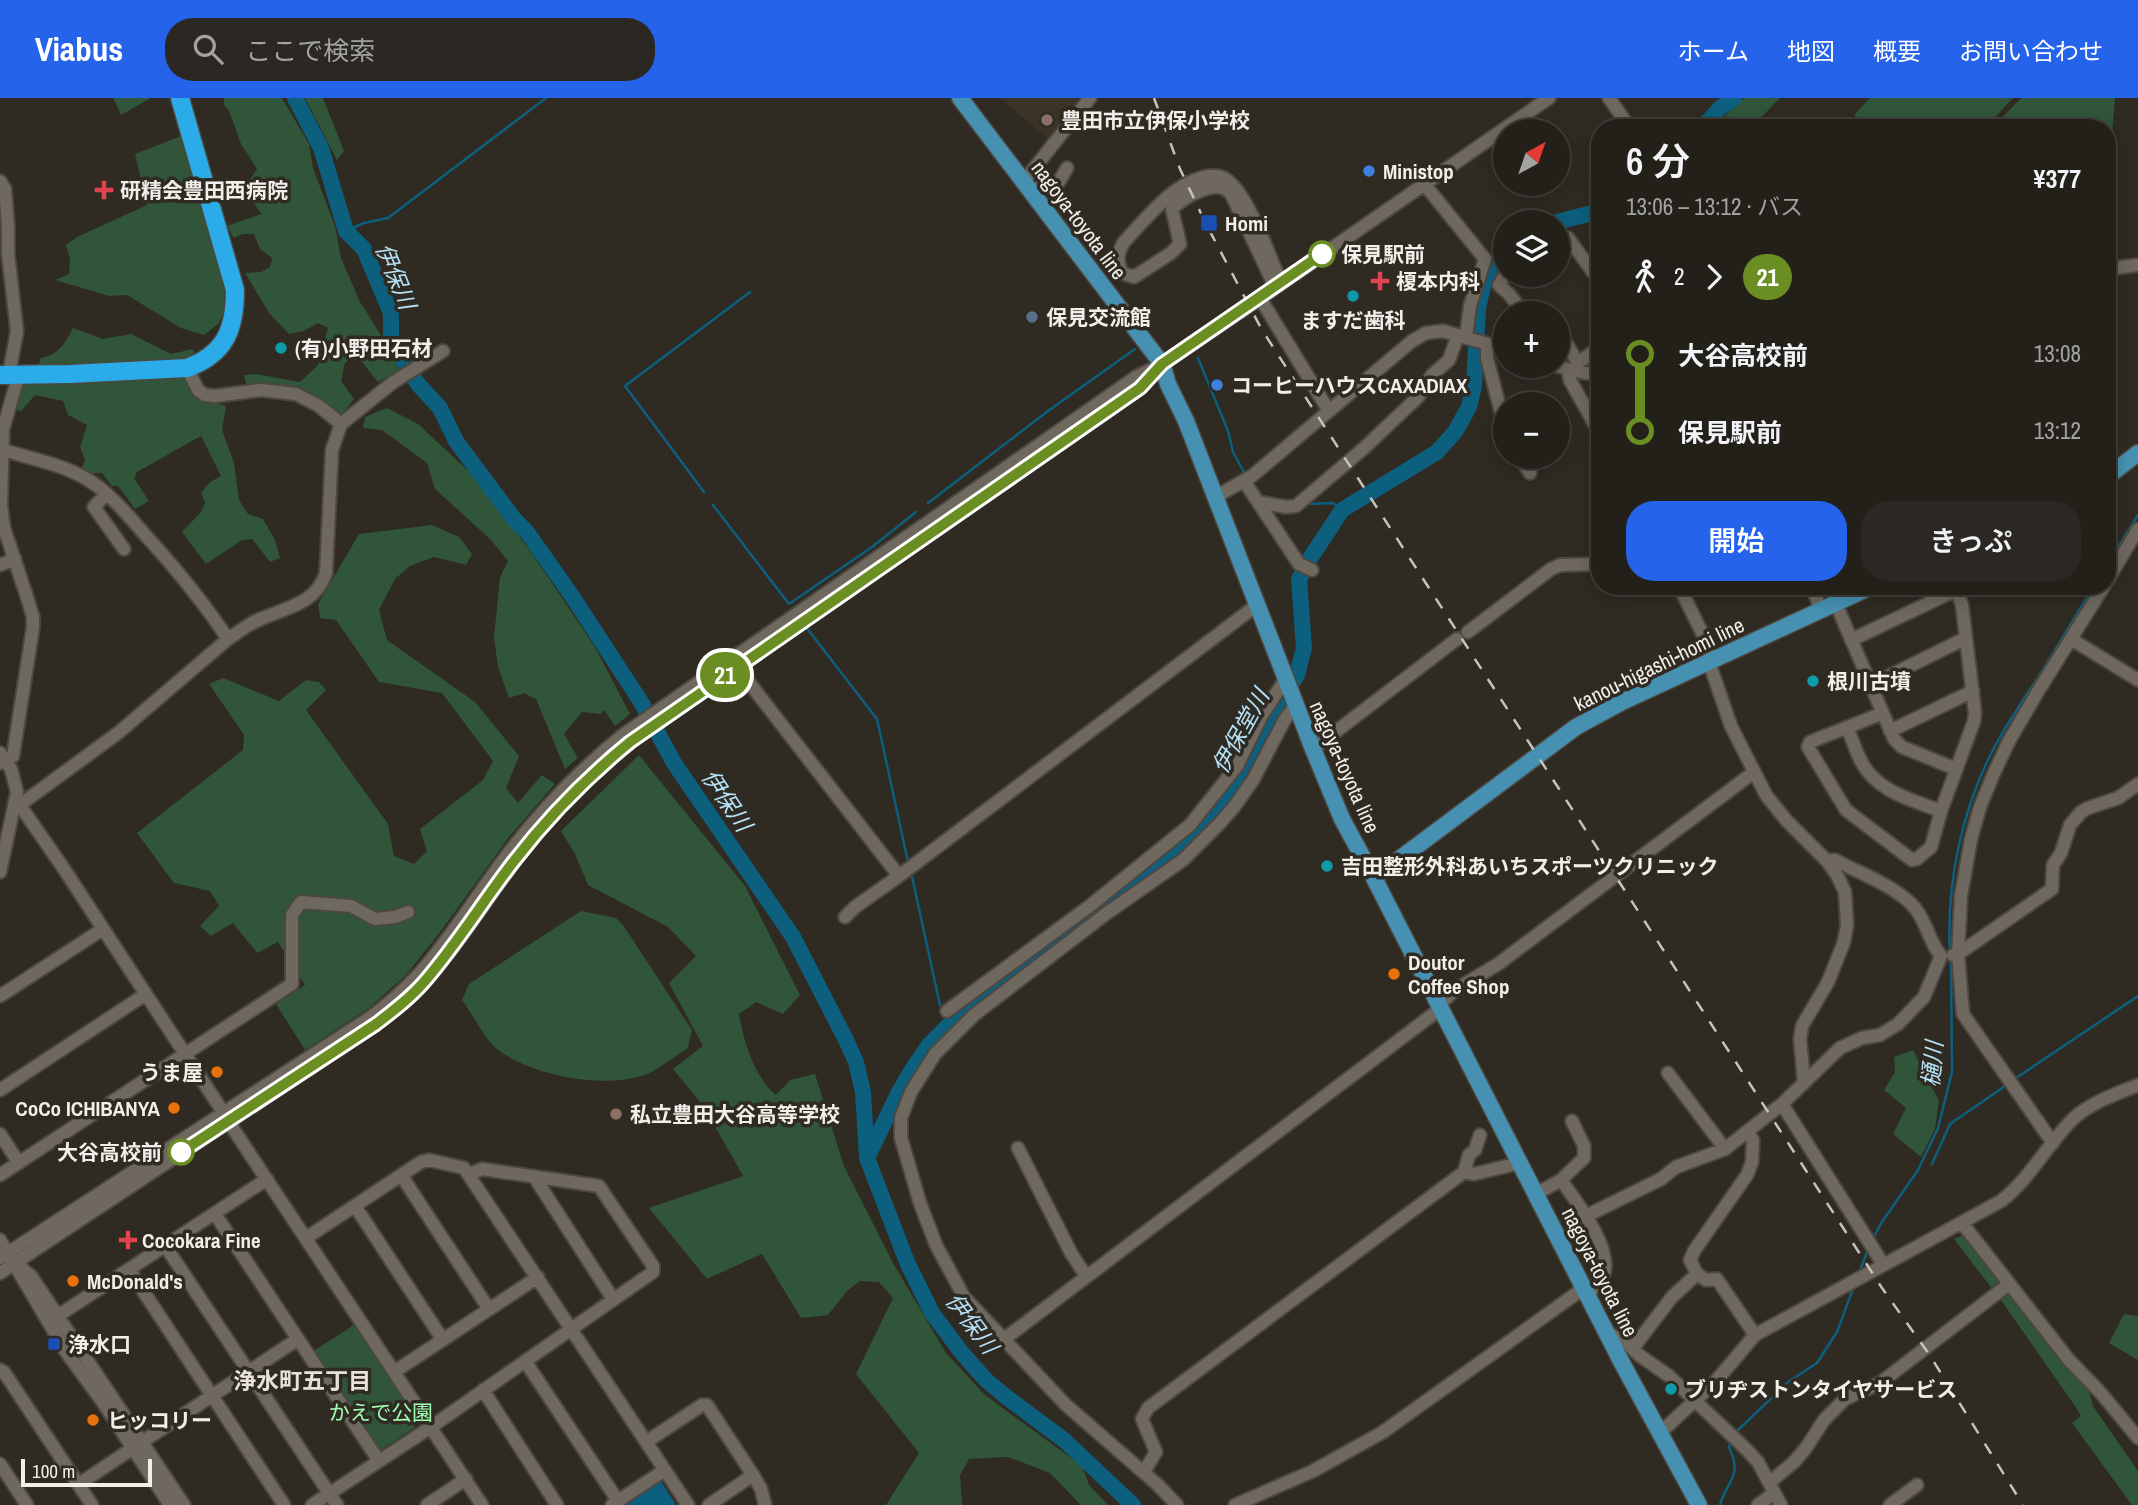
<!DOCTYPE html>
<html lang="ja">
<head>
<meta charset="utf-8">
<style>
	body { margin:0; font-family:"Archivo Narrow","Noto Sans JP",sans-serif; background:#2b2823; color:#f1f3f6; height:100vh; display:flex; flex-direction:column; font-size:26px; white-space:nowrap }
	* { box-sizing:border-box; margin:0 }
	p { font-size:23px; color:#a3a3a2 }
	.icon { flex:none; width:38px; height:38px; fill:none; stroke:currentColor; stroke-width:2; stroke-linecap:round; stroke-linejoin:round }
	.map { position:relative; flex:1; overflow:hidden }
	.side { position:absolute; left:1591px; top:21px; width:525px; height:476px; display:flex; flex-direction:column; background:#23201a; border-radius:28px; box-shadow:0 4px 18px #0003,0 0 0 2px #403e39 }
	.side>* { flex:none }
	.badge { padding:0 14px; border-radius:23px; font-size:24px; line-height:46px }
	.needle { width:46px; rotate:40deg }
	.controls { position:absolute; left:1493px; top:21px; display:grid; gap:14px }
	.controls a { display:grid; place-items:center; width:77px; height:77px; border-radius:50%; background:#23201a; box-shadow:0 4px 18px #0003,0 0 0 2px #403e39; font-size:35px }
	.scale { position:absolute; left:21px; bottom:18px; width:131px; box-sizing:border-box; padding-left:7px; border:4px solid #f2eee9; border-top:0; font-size:19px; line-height:24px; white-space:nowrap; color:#f2eee9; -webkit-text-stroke:5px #2f2a22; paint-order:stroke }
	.map>.badge { position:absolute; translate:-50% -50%; box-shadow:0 0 0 4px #fff }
	.legs { display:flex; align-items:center; gap:10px; height:77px; padding:0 35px; font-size:23px }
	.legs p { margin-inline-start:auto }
	.head { display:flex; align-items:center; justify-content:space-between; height:119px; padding:0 35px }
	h1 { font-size:38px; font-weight:600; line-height:52px }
	.primary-button { display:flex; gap:14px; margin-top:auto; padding:14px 35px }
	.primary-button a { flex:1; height:80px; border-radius:28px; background:#2563eb; color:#fff; font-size:28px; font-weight:600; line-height:80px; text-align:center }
	.primary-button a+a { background:#2b2823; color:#f1f3f6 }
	ul { padding:0 35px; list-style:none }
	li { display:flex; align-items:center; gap:24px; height:77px; font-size:26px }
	li i { display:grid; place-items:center; width:10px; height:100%; margin:0 9px; background:currentColor }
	li i::after { content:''; width:18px; height:18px; margin:-9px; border:5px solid; border-radius:50%; background:#23201a }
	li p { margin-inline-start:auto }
	li:first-child i { background:linear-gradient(#0000 50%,currentColor 0) }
	li:last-child i { background:linear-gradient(currentColor 50%,#0000 0) }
	header { display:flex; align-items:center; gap:42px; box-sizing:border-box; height:98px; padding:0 35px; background:#2563eb; color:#fff }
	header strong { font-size:33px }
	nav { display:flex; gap:38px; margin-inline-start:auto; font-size:24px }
	.search { width:490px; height:63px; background:#2b2823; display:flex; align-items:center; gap:18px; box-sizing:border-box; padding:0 24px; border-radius:28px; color:#a3a3a2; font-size:26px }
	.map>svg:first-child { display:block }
	.built { fill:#3b3325 }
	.green { fill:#305538 }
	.water { fill:#0d5f7e }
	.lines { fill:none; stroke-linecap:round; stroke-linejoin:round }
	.stream { stroke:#0d5f7e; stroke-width:2.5 }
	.river { stroke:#0d5f7e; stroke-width:16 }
	.minor-casing { stroke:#4c4740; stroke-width:16 }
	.major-casing { stroke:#4c4740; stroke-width:19 }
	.highway-casing { stroke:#4c4740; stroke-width:21 }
	.minor { stroke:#6e685f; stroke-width:12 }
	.major { stroke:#4691b2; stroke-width:16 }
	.highway { stroke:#2bace9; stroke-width:18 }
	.rail { stroke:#c6c2bc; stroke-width:2.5; stroke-dasharray:12 12; stroke-linecap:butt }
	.line-1-casing { stroke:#fff; stroke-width:16 }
	.line-1 { stroke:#6b8e23; stroke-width:10 }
	.education-dot { fill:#8d6e63; stroke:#2f2a22; stroke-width:2.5 }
	.shop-dot { fill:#3f7fe0; stroke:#2f2a22; stroke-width:2.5 }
	.health-dot { fill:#e0444e; stroke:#2f2a22; stroke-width:2.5 }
	.transit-dot { fill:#1a4fb4; stroke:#2f2a22; stroke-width:2.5 }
	.stop-1-dot { fill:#fff; stroke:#6b8e23; stroke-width:3.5 }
	.culture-dot { fill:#0f9aa8; stroke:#2f2a22; stroke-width:2.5 }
	.service-dot { fill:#5c6f8a; stroke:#2f2a22; stroke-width:2.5 }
	.food-dot { fill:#e8710a; stroke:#2f2a22; stroke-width:2.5 }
	.labels { text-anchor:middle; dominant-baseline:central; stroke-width:7; stroke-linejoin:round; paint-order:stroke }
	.poi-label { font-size:21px; font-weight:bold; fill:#f2eee9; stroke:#2f2a22; text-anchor:start }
	.street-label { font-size:21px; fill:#f2eee9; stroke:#2f2a22 }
	.stop-label { font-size:21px; font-weight:bold; fill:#f2eee9; stroke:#2f2a22; text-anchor:start }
	.park-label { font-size:21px; fill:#9ffeb2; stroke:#2f2a22 }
	.water-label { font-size:23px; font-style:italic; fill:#b6e2f8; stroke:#2f2a22 }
	.neighbourhood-label { font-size:23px; font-weight:bold; fill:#e8e1d7; stroke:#2f2a22 }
</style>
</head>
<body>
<header>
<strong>Viabus</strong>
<div class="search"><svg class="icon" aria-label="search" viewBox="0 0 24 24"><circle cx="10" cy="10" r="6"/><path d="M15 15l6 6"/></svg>ここで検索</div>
<nav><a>ホーム</a><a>地図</a><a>概要</a><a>お問い合わせ</a></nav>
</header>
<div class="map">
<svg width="2138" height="1407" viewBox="0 0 2138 1407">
	<rect width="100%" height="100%" fill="#2f2a22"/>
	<path class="built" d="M1000,0H1086L1051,44Z"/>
	<path class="green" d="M113,0H149V1L121,17Z
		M224,0H282L309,46L313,70L335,128L341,160L360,204L389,250L399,272L378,284L357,258L345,265L341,283L354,301L342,317C305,294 290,285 246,287L244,277L256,276L300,284L318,267L328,230L318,225L304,233L289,236L269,215L245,175L261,174L270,169L272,160L260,151L254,136H243L234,140L227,128L262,116L253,105L248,84L257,71L241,46L229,13L224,7Z
		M305,0H323L344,53L337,62Z
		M1744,0H1780L1751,30H1712Z
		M1870,0H2013L1985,30H1866L1854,17Z
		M2021,0H2115L2111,47L2107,54V30H1992Z
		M181,38L229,206L218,226L204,237L181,230L127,197L109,198L55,182L69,176L70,161L66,147L77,139L147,107L135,56Z
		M73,230L103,241L131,236L171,256L193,251L195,257L177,263L38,268L41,260C60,256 65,245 73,230Z
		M182,279L191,287L202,301L226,308L222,332L234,365L239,402L248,416L263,421L275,442L280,460L270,464L252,441L242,442L206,466L182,434L201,414L205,405L201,395L210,384L221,378L201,338L137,374L134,380L149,403L135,411L118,388H112L102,375H94L92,379L81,373L85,362L80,349L87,327L68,317L63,303L35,297L21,313H18L17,310L24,285L57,282L127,283Z
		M387,310L418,326L475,379L531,454L595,549L630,616L615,628L604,612L601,616L582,614L564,636L578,660L565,671L536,601L524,595L509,600L498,569L494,539L500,479L508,463L490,441L435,391L427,365L382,332L363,330L365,319Z
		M432,427L459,439L472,456L466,467L434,459L410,468L395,481L379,512L387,542L475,604L519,658L506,690L518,705L542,677L555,686L509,739L438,837L406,877L369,910L305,952L276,906L305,887L278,844L257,855L233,825L211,838L200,828L219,808L210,793L174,785L137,735L243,652L244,637L209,586L223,580L279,603L306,582L319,584L326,592L306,612L388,726L394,758L414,766L427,753L420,731L483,682L493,663L442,595L379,584L336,522L320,520L318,506L359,436Z
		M639,657L745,788L800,897L783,916L756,904L739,916C744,945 754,978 776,997L790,982L815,976L844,1068L893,1165L946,1255L985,1297L1082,1368L1089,1387L1108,1407H1081L1050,1375L1008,1359L969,1361L960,1377L962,1407H886L919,1355L856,1276L893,1200L879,1184L860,1183L847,1193L828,1217L801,1220L762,1156L707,1181L649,1110L743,1078L704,1009L673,971L703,948L669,885L696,858L668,829L588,787L575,756L561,733Z
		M581,813L616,820L623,827L692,932L688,950C675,958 661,970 647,976C606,992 531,978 497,951C486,943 471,914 462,902L469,886Z
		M1913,952L1939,1003L1935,1031L1921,1059L1893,1036L1906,1010L1884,992L1895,974L1894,959Z
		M1966,1136L2088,1289L2093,1308L2138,1373V1407H2132L2072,1325L2081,1318L2075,1308L2003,1205L1954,1141Z
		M2124,1216L2138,1218V1262L2109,1245Z
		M354,1227L418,1321L414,1330L376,1355L310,1255Z"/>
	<path class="water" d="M661,1383L676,1407H625Z"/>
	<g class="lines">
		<path class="stream" d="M346,133L364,125L388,120L546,0
			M1198,260L1228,333L1233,354L1245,376
			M704,394L625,288L750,194
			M928,405L1048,313L1135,251
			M1305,406L1333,405L1342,412
			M713,407L789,506L872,449L916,414
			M2107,467L2138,417
			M806,529L877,621L908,764
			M911,774L940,907
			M1950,855C1946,785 1962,710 1995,648C2007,626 2021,605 2035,584C2055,553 2074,520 2094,488
			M2013,982L2138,898
			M1932,1066L1950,1026L2008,986
			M1873,1140L1882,1124L1918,1072L1938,1030L1952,974L1951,862
			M1859,1175L1869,1149
			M1736,1334L1788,1284L1817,1265L1837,1234L1854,1188
			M1720,1407C1728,1380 1743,1379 1729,1349L1731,1343"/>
		<path class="river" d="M295,0L321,50L346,133L364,151L391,215V241L404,264L418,286L440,310L456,343L514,421L527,434L572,498L641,604L674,665L793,839L846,942L856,964L863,994L867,1060L907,1164L932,1215L962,1255L985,1281L1005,1298L1064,1342L1133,1407
			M1702,30L1720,10L1734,0
			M1557,124L1600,113
			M868,1058L899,994L913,970L929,947L952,924L1050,845L1180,748L1204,728L1232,695L1258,650L1271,619L1297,577L1304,550L1299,482L1307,465L1342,412L1437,354L1455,334L1469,309L1474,288L1478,210L1483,188L1505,156"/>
		<defs>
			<path id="minor" d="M1609,0L1630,30
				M0,83L5,91L8,127V156L17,233L9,276
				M1024,83L1090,0
				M1425,87L1485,161L1470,208L1466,239
				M1032,95L1042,87H1057L1067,70
				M1558,141L1568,140L1593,174L1600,172
				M2107,171L2138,167
				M1505,176L1499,187L1509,196L1524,215
				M1275,189L1235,104C1233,100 1232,96 1229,94C1216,80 1182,100 1172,111L1180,146L1171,155L1134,179L1122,175C1117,163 1117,155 1124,144C1139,128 1153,111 1170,97C1182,87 1208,72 1224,80C1247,92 1270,160 1281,185
				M1260,200L1329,313
				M1558,231L1578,265L1600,249
				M1487,246V260L1505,330
				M1556,268L1585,275H1600
				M187,270L198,292L205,297L215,298L261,292L296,296L319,308L341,326
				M1567,271L1570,282L1600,336
				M4,352C31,361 61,366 85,380C110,394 129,419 148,440C177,472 204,505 228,541
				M1520,359L1530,375
				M1244,383L1299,466L1312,472
				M106,396L94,409L124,451
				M1215,399L1252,378L1412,243L1426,235L1443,233L1505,251
				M1258,404L1286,409L1296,408L1363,351L1418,299L1432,277L1449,262L1458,237
				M0,467L15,461
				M2107,483L2138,431
				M1679,488L1709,549V564L1731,628L1766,697L1786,722L1827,763L1837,777L1845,794L1847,827L1844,844L1828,884L1802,928L1800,941L1804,984
				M1812,488L1821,513
				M1926,488L1933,502
				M1836,506L1894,641L1902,649L1956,671
				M1468,534L1551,471L1560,467L1600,466
				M2071,541L2138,582
				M1851,542L1952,494L1958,496L1962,507L1975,615L1974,623L1941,713L1931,749L1917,761L1912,762L1846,712L1808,649L1810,644L1883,615
				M737,569L899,778
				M1871,587L1966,540
				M1847,629C1852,641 1856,654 1862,665C1878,694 1912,702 1941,713
				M1890,633L1973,593
				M1313,651L1457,541
				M0,655L11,671L17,694L0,774
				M0,665L13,658L33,529V519L26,496L4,430L1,408L3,331L19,276
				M17,703L64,771L223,1014
				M21,706L118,635L228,541C237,535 246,528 256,523C283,510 316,507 326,475L332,352L341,326L392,285L443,253
				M1827,763L1835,762C1861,776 1896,788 1915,810C1927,825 1929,844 1941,858
				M845,819L855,809L899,778L1257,507
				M1953,857L1958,856L2052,791L2053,767L2061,755L2070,727L2081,714L2088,710L2118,700L2138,686
				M0,898L103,831
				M1438,908L1455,892L1498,866L1754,674
				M947,913L1091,807L1190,727L1237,668L1261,619L1285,582
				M1668,975L1725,1051
				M0,992L146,896
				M1782,1006L1883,1166
				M228,1023L482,1407
				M0,1036L19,1065
				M2053,1045L1963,916L1958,856L1961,798L1971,741L1980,709L1994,675L2009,643L2040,590L2104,488
				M1018,1050L1071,1155L1086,1178
				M1464,1074L1469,1057L1475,1052L1480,1037
				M0,1077L292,886V817L301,804L351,808L375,821L395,819L408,814
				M401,1077L489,1211
				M535,1080L613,1201
				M1561,1082L1584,1060V1048L1572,1023
				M1536,1096L1561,1082C1576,1103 1612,1149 1604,1175C1601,1183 1593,1191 1587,1197
				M355,1108L443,1242
				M215,1116L379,1363
				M1586,1118L1661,1081L1676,1069L1725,1051L1782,1006L1840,950L1862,940L1880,937L1898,926L1924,899L1941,858
				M1962,1125L2069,1262L2100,1294L2138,1340
				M306,1140L421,1064L429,1062L464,1070L688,1407
				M0,1142L66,1254L102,1303L170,1407
				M166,1149L337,1407
				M0,1160L371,919C388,906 404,892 419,876C452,839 478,795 508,756C542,711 580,672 623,637L1136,279L1162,266L1260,200L1549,0
				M18,1167L31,1178L184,1407
				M130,1173L284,1407
				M0,1175L376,926C393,913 410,900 424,884C468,835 500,777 543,727C569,697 597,670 628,646C644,633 663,622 680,609L1140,290L1157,272
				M1697,1176L1706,1182L1717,1181L1755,1237
				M59,1217L267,1081
				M1607,1235L1622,1241L1639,1257L1669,1278L1748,1353L1758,1364L1781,1407
				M1003,1242L1440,911
				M1633,1250L1672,1199L1697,1176L1690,1162L1694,1153L1747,1077L1752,1064L1753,1042L1747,1034
				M525,1263L618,1403
				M0,1272L4,1274L92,1407
				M394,1274L538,1179
				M483,1292L557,1407
				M1661,1334L1716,1283L1755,1237L2001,1103C2031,1080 2047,1046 2074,1020C2092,1004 2116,996 2138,987
				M142,1344L298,1241
				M646,1344L702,1307H707L753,1377L709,1407
				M0,1366L27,1407
				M1144,1374L1156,1354L1142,1321L1148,1310L1464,1074L1474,1076L1520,1065
				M753,1377L761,1391L765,1407
				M1769,1385L1794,1364L1806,1350L1824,1322L1845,1301L1880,1285L2009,1186
				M79,1386L133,1350
				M312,1407L431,1329L653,1174V1168L599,1088L482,1071L470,1076
				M427,1407L466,1381
				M612,1407L665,1372
				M1177,1407L1158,1387L1066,1307L964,1199L936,1147L920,1105L901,1040V1020L911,994L935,956L974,917L1107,815L1183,762L1219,726L1234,709L1253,682L1285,621L1295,608
				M1235,1407L1313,1373L1383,1334L1584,1190
				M1758,1407L1774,1395
				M1890,1407L1917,1387"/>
			<path id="major" d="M960,0L1162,266L1168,286L1186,323L1313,651L1342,721L1374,780L1622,1265L1699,1407
				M2107,379L2138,355
				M1374,780L1576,629L1622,604L1873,488"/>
			<path id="highway" d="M0,277L70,276L187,270C225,256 235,232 235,192L180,0"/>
		</defs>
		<use href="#minor" class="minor-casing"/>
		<use href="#major" class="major-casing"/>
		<use href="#highway" class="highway-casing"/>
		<use href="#minor" class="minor"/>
		<use href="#major" class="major"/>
		<use href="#highway" class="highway"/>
		<path class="rail" d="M1154,0L1180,71L1206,126L1262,232L1882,1190L1929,1256L2023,1407"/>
	</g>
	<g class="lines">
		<defs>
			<path id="line-1" d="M181,1054L376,926C393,913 410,900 424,884C457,846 483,803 514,763C548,719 586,680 630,644L1140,290L1162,266L1322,156"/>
		</defs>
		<use href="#line-1" class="line-1-casing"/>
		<use href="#line-1" class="line-1"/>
	</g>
	<g class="education-dot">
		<circle cx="1047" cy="22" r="7"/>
		<circle cx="616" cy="1016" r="7"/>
	</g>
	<g class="shop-dot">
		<circle cx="1369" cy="73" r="7"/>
		<circle cx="1217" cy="287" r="7"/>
	</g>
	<g class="health-dot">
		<path d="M100.5 81.5h7v7h7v7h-7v7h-7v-7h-7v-7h7z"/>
		<path d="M1376.5 172.5h7v7h7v7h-7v7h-7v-7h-7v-7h7z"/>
		<path d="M124.5 1131.5h7v7h7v7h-7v7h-7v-7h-7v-7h7z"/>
	</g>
	<g class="transit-dot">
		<rect x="1200" y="116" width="18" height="18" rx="3.5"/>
		<rect x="47" y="1239" width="14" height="14" rx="3.5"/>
	</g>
	<g class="stop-1-dot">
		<circle cx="1322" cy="156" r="12"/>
		<circle cx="181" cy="1054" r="12"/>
	</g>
	<g class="culture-dot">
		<circle cx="1353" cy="198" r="7"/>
		<circle cx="281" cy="250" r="7"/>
		<circle cx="1813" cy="583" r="7"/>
		<circle cx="1327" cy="768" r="7"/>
		<circle cx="1671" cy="1291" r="7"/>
	</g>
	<circle class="service-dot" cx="1032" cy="219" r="7"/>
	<g class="food-dot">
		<circle cx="1394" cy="876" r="7"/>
		<circle cx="217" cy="974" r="7"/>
		<circle cx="174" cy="1010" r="7"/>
		<circle cx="73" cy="1183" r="7"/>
		<circle cx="93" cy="1322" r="7"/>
	</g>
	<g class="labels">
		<g class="poi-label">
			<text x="1061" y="22">豊田市立伊保小学校</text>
			<text x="1383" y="73">Ministop</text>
			<text x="120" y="92">研精会豊田西病院</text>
			<text x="1225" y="125">Homi</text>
			<text x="1396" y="183">榎本内科</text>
			<text x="1046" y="219">保見交流館</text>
			<text x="1353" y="222" text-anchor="middle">ますだ歯科</text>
			<text x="295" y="250">(有)小野田石材</text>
			<text x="1231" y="287">コーヒーハウスCAXADIAX</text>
			<text x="1827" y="583">根川古墳</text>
			<text x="1341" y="768">吉田整形外科あいちスポーツクリニック</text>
			<text x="1408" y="864">Doutor<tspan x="1408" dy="24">Coffee Shop</tspan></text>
			<text x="203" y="974" text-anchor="end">うま屋</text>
			<text x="160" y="1010" text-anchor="end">CoCo ICHIBANYA</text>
			<text x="630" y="1016">私立豊田大谷高等学校</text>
			<text x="142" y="1142">Cocokara Fine</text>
			<text x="87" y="1183">McDonald's</text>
			<text x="68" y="1246">浄水口</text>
			<text x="1685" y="1291">ブリヂストンタイヤサービス</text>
			<text x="107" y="1322">ヒッコリー</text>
		</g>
		<g class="street-label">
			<text transform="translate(1079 122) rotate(53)">nagoya-toyota line</text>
			<text transform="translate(1659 566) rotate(-26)">kanou-higashi-homi line</text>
			<text transform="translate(1345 669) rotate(66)">nagoya-toyota line</text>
			<text transform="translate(1600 1174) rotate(63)">nagoya-toyota line</text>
		</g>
		<g class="stop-label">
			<text x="1341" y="156">保見駅前</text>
			<text x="162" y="1054" text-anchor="end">大谷高校前</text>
		</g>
		<g class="park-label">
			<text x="381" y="1314">かえで公園</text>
		</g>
		<g class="water-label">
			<text transform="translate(396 178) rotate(68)">伊保川</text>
			<text transform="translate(1240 633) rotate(-61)">伊保堂川</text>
			<text transform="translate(727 702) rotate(56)">伊保川</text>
			<text transform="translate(1932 966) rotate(-85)">樋川</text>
			<text transform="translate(972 1225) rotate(53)">伊保川</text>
		</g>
		<g class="neighbourhood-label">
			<text x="302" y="1282">浄水町五丁目</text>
		</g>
	</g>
</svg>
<div class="controls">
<a><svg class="needle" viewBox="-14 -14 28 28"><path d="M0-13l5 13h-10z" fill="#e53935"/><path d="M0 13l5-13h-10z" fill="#a3a3a2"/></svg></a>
<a><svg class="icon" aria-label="layers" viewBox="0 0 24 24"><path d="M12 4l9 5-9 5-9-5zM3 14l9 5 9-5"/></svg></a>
<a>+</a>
<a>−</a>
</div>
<div class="scale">100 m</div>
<b class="badge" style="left:725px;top:577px;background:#6b8e23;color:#fff">21</b>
<section class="side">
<div class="head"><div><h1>6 分</h1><p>13:06 – 13:12 · バス</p></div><b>¥377</b></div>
<div class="legs"><svg class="icon" aria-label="walk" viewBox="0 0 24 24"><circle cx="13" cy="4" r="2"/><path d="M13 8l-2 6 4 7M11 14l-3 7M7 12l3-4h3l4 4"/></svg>2<svg class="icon" aria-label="forward" viewBox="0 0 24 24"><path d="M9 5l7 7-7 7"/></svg><b class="badge" style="background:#6b8e23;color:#fff">21</b></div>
<ul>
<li><i style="color:#6b8e23"></i><b>大谷高校前</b><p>13:08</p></li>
<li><i style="color:#6b8e23"></i><b>保見駅前</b><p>13:12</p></li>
</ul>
<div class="primary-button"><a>開始</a><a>きっぷ</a></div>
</section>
</div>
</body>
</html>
